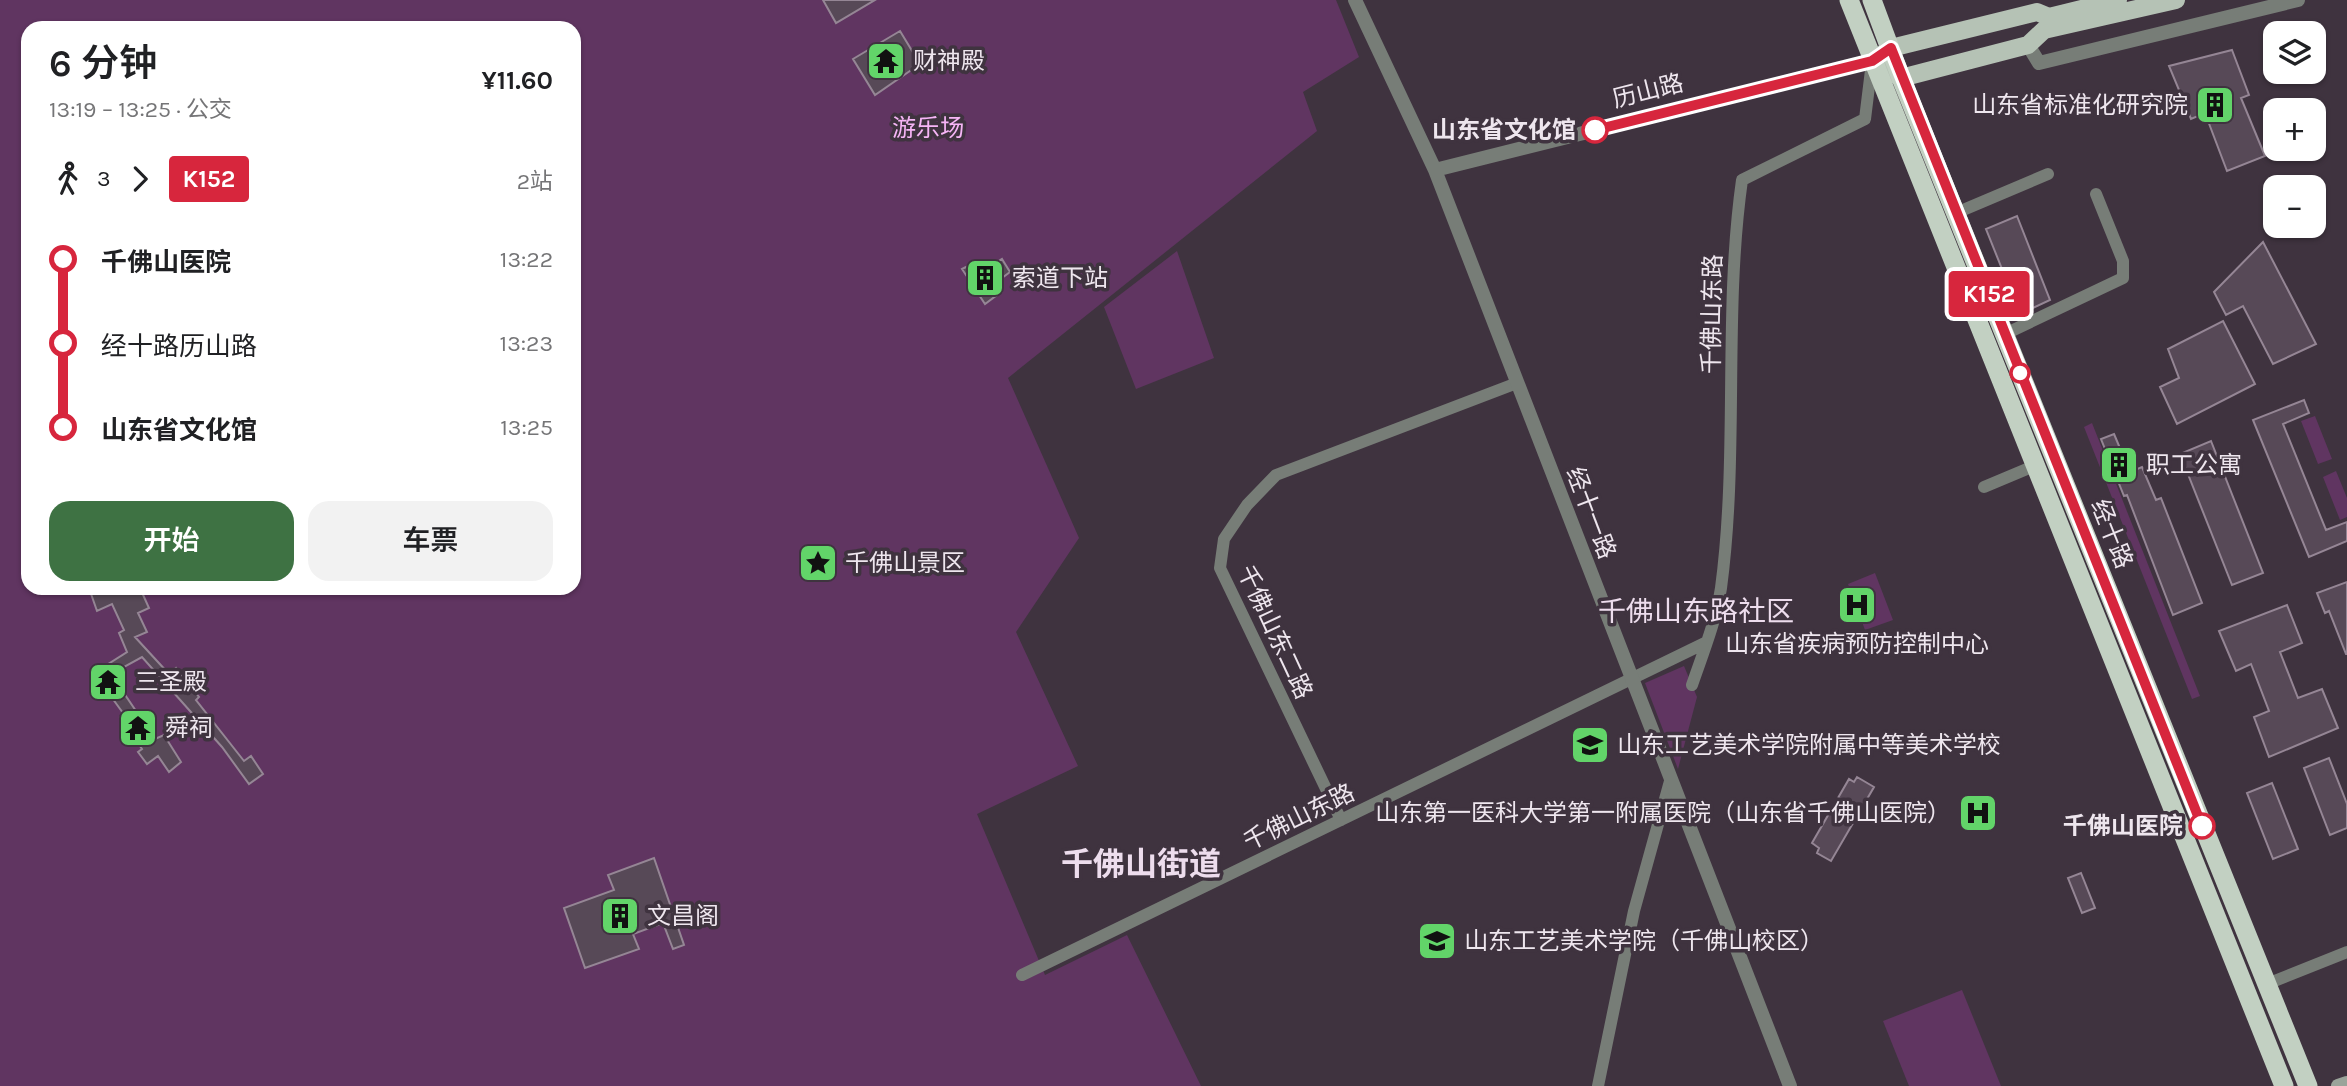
<!DOCTYPE html>
<html lang="zh">
<head>
<meta charset="utf-8">
<style>
	body { margin:0; font-family:Karla,"Noto Sans SC",sans-serif; background:#f2f2f2; color:#202124; height:100vh; display:flex; flex-direction:column; font-size:26px; white-space:nowrap }
	* { box-sizing:border-box; margin:0 }
	p { font-size:23px; color:#757577 }
	.icon { flex:none; width:38px; height:38px; fill:none; stroke:currentColor; stroke-width:2; stroke-linecap:round; stroke-linejoin:round }
	.map { position:relative; flex:1; overflow:hidden }
	.details { position:absolute; left:21px; top:21px; width:560px; height:574px; display:flex; flex-direction:column; background:#fff; border-radius:21px; box-shadow:0 2px 5px #0004 }
	.details>* { flex:none }
	.badge { padding:0 14px; border-radius:5px; font-size:24px; line-height:46px }
	.tools { position:absolute; left:2263px; top:21px; display:grid; gap:14px }
	.tools a { display:grid; place-items:center; width:63px; height:63px; border-radius:14px; background:#fff; box-shadow:0 2px 5px #0004; font-size:35px }
	.map>.badge { position:absolute; translate:-50% -50%; box-shadow:0 0 0 4px #fff }
	.legs { display:flex; align-items:center; gap:10px; height:77px; padding:0 28px; font-size:23px }
	.legs p { margin-inline-start:auto }
	.summary { display:flex; align-items:center; justify-content:space-between; height:119px; padding:0 28px }
	h1 { font-size:38px; font-weight:600; line-height:52px }
	.primary-button { display:flex; gap:14px; margin-top:auto; padding:14px 28px }
	.primary-button a { flex:1; height:80px; border-radius:21px; background:#3e7243; color:#fff; font-size:28px; font-weight:600; line-height:80px; text-align:center }
	.primary-button a+a { background:#f2f2f2; color:#202124 }
	ul { padding:0 28px; list-style:none }
	li { display:flex; align-items:center; gap:24px; height:84px; font-size:26px }
	li i { display:grid; place-items:center; width:10px; height:100%; margin:0 9px; background:currentColor }
	li i::after { content:''; width:18px; height:18px; margin:-9px; border:5px solid; border-radius:50%; background:#fff }
	li p { margin-inline-start:auto }
	li:first-child i { background:linear-gradient(#0000 50%,currentColor 0) }
	li:last-child i { background:linear-gradient(currentColor 50%,#0000 0) }
	.map>svg:first-child { display:block }
	.green { fill:#603561; fill-rule:evenodd }
	.building { fill:#574957; stroke:#958695; stroke-width:2 }
	.lines { fill:none; stroke-linecap:round; stroke-linejoin:round }
	.minor { stroke:#777d77; stroke-width:12 }
	.tertiary { stroke:#777d77; stroke-width:14 }
	.secondary { stroke:#9aa49a; stroke-width:14 }
	.primary { stroke:#b5c2b5; stroke-width:18 }
	.trunk { stroke:#c2d0c2; stroke-width:19 }
	.line-1-casing { stroke:#fff; stroke-width:16 }
	.line-1 { stroke:#d7263d; stroke-width:10 }
	.stop-1-dot { fill:#fff; stroke:#d7263d; stroke-width:3.5 }
	.labels { text-anchor:middle; dominant-baseline:central; stroke-width:7; stroke-linejoin:round; paint-order:stroke }
	.poi-label { font-size:24px; fill:#eee6ee; stroke:#3f333f; text-anchor:start }
	.street-label { font-size:24px; fill:#eee6ee; stroke:#3f333f }
	.park-label { font-size:24px; fill:#f6b5f6; stroke:#3f333f }
	.stop-label { font-size:24px; font-weight:bold; fill:#eee6ee; stroke:#3f333f; text-anchor:end }
	.quarter-label { font-size:28px; fill:#eddded; stroke:#3f333f }
	.district-label { font-size:32px; font-weight:bold; fill:#eddded; stroke:#3f333f }
</style>
</head>
<body>
<div class="map">
<svg width="2347" height="1086" viewBox="0 0 2347 1086">
	<rect width="100%" height="100%" fill="#3f333f"/>
	<path class="green" d="M0,0H1336L1359,57L1303,92L1317,131L1008,378L1079,538L1016,632L1078,766L977,814L1045,975L1127,935L1201,1086H0ZM28,28H574V588H28Z
		M1177,251L1214,358L1136,389L1104,307Z
		M2315,416L2332,459L2318,464L2301,421Z
		M2092,423L2200,696L2192,699L2084,427Z
		M2336,471L2347,498V517L2340,520L2323,477Z
		M1875,573L1893,620L1865,630L1848,584Z
		M1684,666L1697,697L1678,769L1645,683Z
		M1962,990L2001,1086H1909L1883,1021Z"/>
	<path class="building" d="M823,0H875L836,23Z
		M900,31L920,64L875,95L853,59Z
		M2232,50L2249,95L2241,98L2265,156L2227,171L2205,113L2191,119L2169,66Z
		M2017,216L2050,300L2020,314L1986,229Z
		M2263,242L2316,344L2273,364L2243,306L2226,315L2214,292Z
		M1002,259L1010,272L994,284L1001,292L985,304L962,269L978,261L983,271Z
		M2223,321L2255,384L2177,424L2160,387L2179,378L2168,349Z
		M2304,400L2309,413L2283,424L2326,530L2347,522V541L2309,557L2253,420Z
		M2114,434L2130,472L2142,467L2156,500L2161,498L2202,603L2173,615L2127,495L2124,496L2101,439Z
		M2211,441L2263,573L2232,585L2180,454Z
		M2347,582V654H2346L2329,611L2325,613L2317,593Z
		M89,588H140L149,608L138,613L147,632L135,637L169,674L176,668L199,697L196,700L244,761L251,756L263,774L249,784L222,747L142,657L111,674L155,739L164,735L181,762L169,772L158,756L147,764L138,752L142,749L120,718L123,713L94,673L127,652L119,633L124,630L112,604L97,611Z
		M2287,605L2302,643L2280,652L2298,698L2322,689L2338,728L2269,757L2254,717L2269,711L2251,664L2236,671L2219,631Z
		M2329,758L2347,804V828L2330,835L2304,768Z
		M1857,777L1874,787L1831,861L1817,853L1819,848L1812,843L1849,779L1854,782Z
		M2272,783L2298,849L2273,859L2247,793Z
		M654,858L684,945L673,949L663,923L633,934L639,949L585,968L564,908L614,890L608,875Z
		M2081,873L2095,908L2082,913L2068,878Z"/>
	<g class="lines">
		<path class="minor" d="M1956,213L2048,174
			M2005,334L2123,278V261L2096,194
			M1984,487L2034,466
			M1692,685C1703,653 1716,621 1721,588C1739,453 1723,315 1742,180L1865,119L1872,62
			M1341,820L1220,568L1224,539L1247,505L1276,475L1517,383
			M1022,975L1707,642
			M2267,984L2347,952
			M1598,1086L1634,911L1670,781"/>
		<path class="tertiary" d="M1355,0L1435,170L1790,1086
			M2028,45L2039,63L2298,0
			M1435,170L1872,61"/>
		<path class="secondary" d="M2338,1086L2347,1083"/>
		<path class="primary" d="M1880,56L1891,48L2037,12L2049,17L2118,0
			M1888,70L1901,78L2028,45L2044,30L2176,0"/>
		<path class="trunk" d="M1849,0L2284,1086
			M1872,0L1901,78L2308,1086"/>
	</g>
	<g class="lines">
		<defs>
			<path id="line-1" d="M1595,130L1872,61L1891,48L2202,826"/>
		</defs>
		<use href="#line-1" class="line-1-casing"/>
		<use href="#line-1" class="line-1"/>
	</g>
	<defs>
		<symbol id="temple-square" viewBox="-11 -11 22 22"><rect x="-9" y="-9" width="18" height="18" rx="4" fill="#62d469" stroke="#3f333f"/><path d="M0-6L5-2H3V0L6.5 2.5H4V6H1.5V3h-3V6H-4V2.5H-6.5L-3 0V-2H-5Z" fill="#111"/></symbol>
		<symbol id="building-square" viewBox="-11 -11 22 22"><rect x="-9" y="-9" width="18" height="18" rx="4" fill="#62d469" stroke="#3f333f"/><path d="M-4-6H4V6H1V3H-1V6H-4ZM-2.5-4.3h1.7v1.8h-1.7ZM.8-4.3h1.7v1.8H.8ZM-2.5-1h1.7V.8h-1.7ZM.8-1h1.7V.8H.8Z" fill="#111"/></symbol>
		<symbol id="sight-square" viewBox="-11 -11 22 22"><rect x="-9" y="-9" width="18" height="18" rx="4" fill="#62d469" stroke="#3f333f"/><path d="M0-6L1.8-2.2L6-1.7L2.9 1.2L3.7 5.4L0 3.3L-3.7 5.4L-2.9 1.2L-6-1.7L-1.8-2.2Z" fill="#111"/></symbol>
		<symbol id="hospital-square" viewBox="-11 -11 22 22"><rect x="-9" y="-9" width="18" height="18" rx="4" fill="#62d469" stroke="#3f333f"/><path d="M-5-5h3v3.5h4V-5h3V5h-3V1.5h-4V5h-3Z" fill="#111"/></symbol>
		<symbol id="school-square" viewBox="-11 -11 22 22"><rect x="-9" y="-9" width="18" height="18" rx="4" fill="#62d469" stroke="#3f333f"/><path d="M0-5L7-2L0 1L-7-2ZM-4 1L0 2.5L4 1V4Q0 6-4 4Z" fill="#111"/></symbol>
		<symbol id="university-square" viewBox="-11 -11 22 22"><rect x="-9" y="-9" width="18" height="18" rx="4" fill="#62d469" stroke="#3f333f"/><path d="M0-5L7-2L0 1L-7-2ZM-4 1L0 2.5L4 1V4Q0 6-4 4Z" fill="#111"/></symbol>
	</defs>
	<g fill-rule="evenodd">
		<use href="#temple-square" x="864" y="39" width="44" height="44"/>
		<use href="#building-square" x="2193" y="83" width="44" height="44"/>
		<use href="#building-square" x="963" y="256" width="44" height="44"/>
		<use href="#building-square" x="2097" y="443" width="44" height="44"/>
		<use href="#sight-square" x="796" y="541" width="44" height="44"/>
		<use href="#hospital-square" x="1835" y="583" width="44" height="44"/>
		<use href="#temple-square" x="86" y="660" width="44" height="44"/>
		<use href="#temple-square" x="116" y="706" width="44" height="44"/>
		<use href="#school-square" x="1568" y="723" width="44" height="44"/>
		<use href="#hospital-square" x="1956" y="791" width="44" height="44"/>
		<use href="#building-square" x="598" y="894" width="44" height="44"/>
		<use href="#university-square" x="1415" y="919" width="44" height="44"/>
	</g>
	<g class="stop-1-dot">
		<circle cx="1595" cy="130" r="12"/>
		<circle cx="2020" cy="373" r="9"/>
		<circle cx="2202" cy="826" r="12"/>
	</g>
	<g class="labels">
		<g class="poi-label">
			<text x="913" y="61">财神殿</text>
			<text x="2188" y="105" text-anchor="end">山东省标准化研究院</text>
			<text x="1012" y="278">索道下站</text>
			<text x="2146" y="465">职工公寓</text>
			<text x="845" y="563">千佛山景区</text>
			<text x="1857" y="644" text-anchor="middle">山东省疾病预防控制中心</text>
			<text x="135" y="682">三圣殿</text>
			<text x="165" y="728">舜祠</text>
			<text x="1617" y="745">山东工艺美术学院附属中等美术学校</text>
			<text x="1951" y="813" text-anchor="end">山东第一医科大学第一附属医院（山东省千佛山医院）</text>
			<text x="647" y="916">文昌阁</text>
			<text x="1464" y="941">山东工艺美术学院（千佛山校区）</text>
		</g>
		<g class="street-label">
			<text transform="translate(1648 91) rotate(-14)">历山路</text>
			<text transform="translate(1712 314) rotate(-89)">千佛山东路</text>
			<text transform="translate(1591 513) rotate(69)">经十一路</text>
			<text transform="translate(2112 534) rotate(68)">经十路</text>
			<text transform="translate(1275 632) rotate(65)">千佛山东二路</text>
			<text transform="translate(1299 817) rotate(-26)">千佛山东路</text>
		</g>
		<g class="park-label">
			<text x="928" y="128">游乐场</text>
		</g>
		<g class="stop-label">
			<text x="1576" y="130">山东省文化馆</text>
			<text x="2183" y="826">千佛山医院</text>
		</g>
		<g class="quarter-label">
			<text x="1696" y="611">千佛山东路社区</text>
		</g>
		<g class="district-label">
			<text x="1141" y="864">千佛山街道</text>
		</g>
	</g>
</svg>
<div class="tools">
<a><svg class="icon" aria-label="layers" viewBox="0 0 24 24"><path d="M12 4l9 5-9 5-9-5zM3 14l9 5 9-5"/></svg></a>
<a>+</a>
<a>−</a>
</div>
<b class="badge" style="left:1989px;top:294px;background:#d7263d;color:#fff">K152</b>
<section class="details">
<div class="summary"><div><h1>6 分钟</h1><p>13:19 – 13:25 · 公交</p></div><b>¥11.60</b></div>
<div class="legs"><svg class="icon" aria-label="walk" viewBox="0 0 24 24"><circle cx="13" cy="4" r="2"/><path d="M13 8l-2 6 4 7M11 14l-3 7M7 12l3-4h3l4 4"/></svg>3<svg class="icon" aria-label="forward" viewBox="0 0 24 24"><path d="M9 5l7 7-7 7"/></svg><b class="badge" style="background:#d7263d;color:#fff">K152</b><p>2站</p></div>
<ul>
<li><i style="color:#d7263d"></i><b>千佛山医院</b><p>13:22</p></li>
<li><i style="color:#d7263d"></i><span>经十路历山路</span><p>13:23</p></li>
<li><i style="color:#d7263d"></i><b>山东省文化馆</b><p>13:25</p></li>
</ul>
<div class="primary-button"><a>开始</a><a>车票</a></div>
</section>
</div>
</body>
</html>
